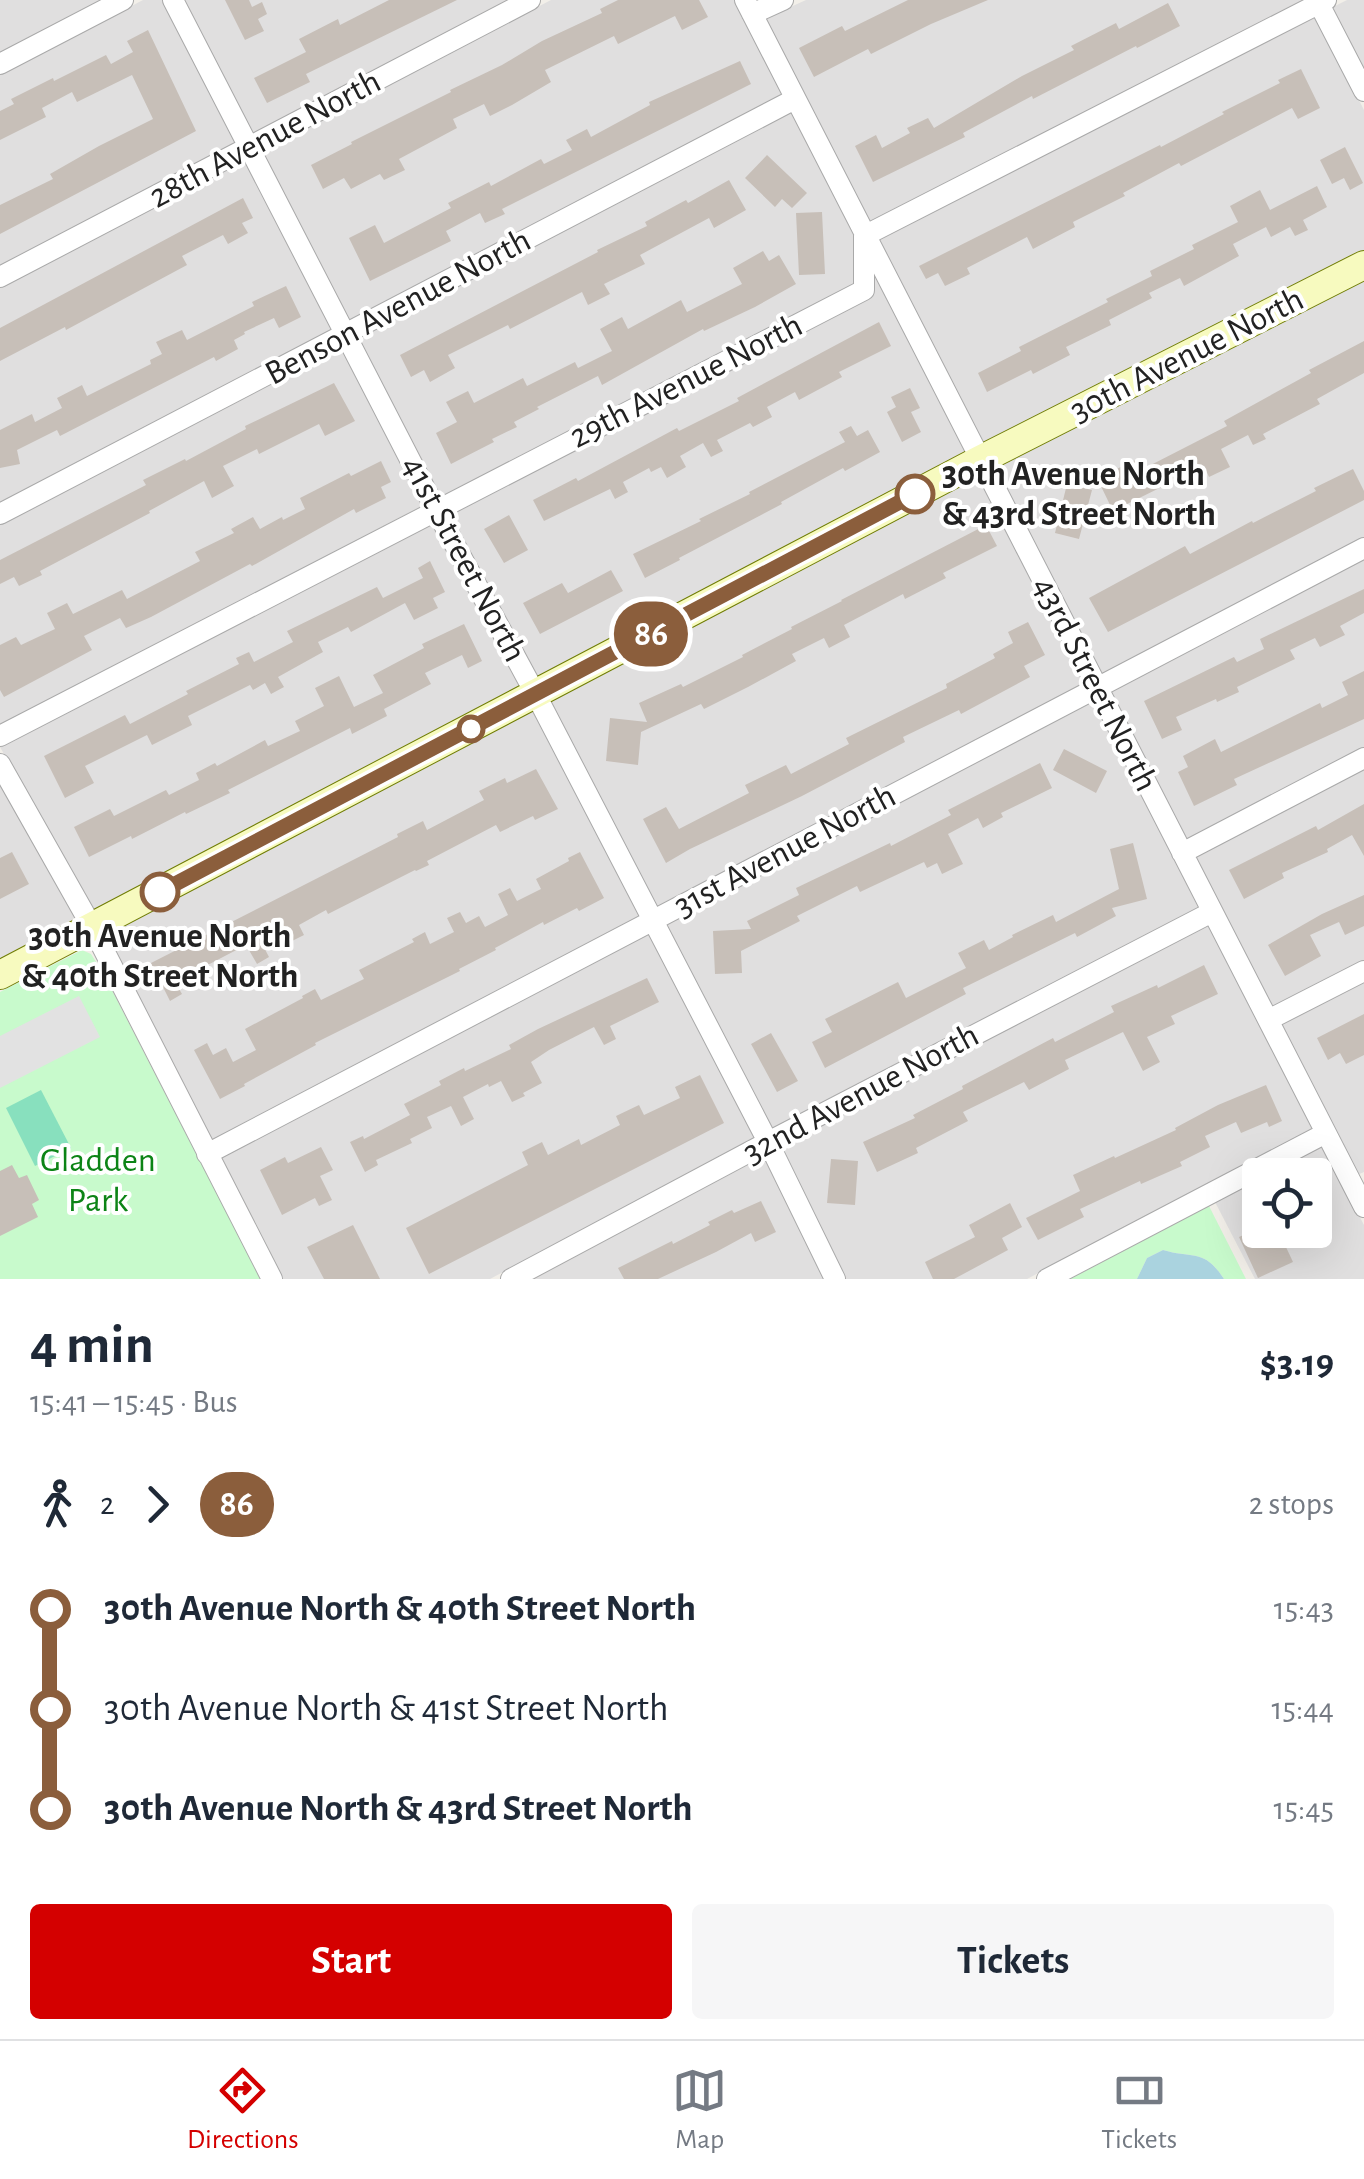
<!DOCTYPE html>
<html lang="en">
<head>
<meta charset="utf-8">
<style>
	body { margin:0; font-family:"Alegreya Sans",sans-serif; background:#f6f6f7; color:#1f2937; height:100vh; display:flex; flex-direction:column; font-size:38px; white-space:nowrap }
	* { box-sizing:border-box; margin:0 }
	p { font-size:32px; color:#747a83 }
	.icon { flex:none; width:55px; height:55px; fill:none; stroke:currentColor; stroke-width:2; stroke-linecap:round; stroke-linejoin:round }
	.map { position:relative; height:1279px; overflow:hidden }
	.drawer { display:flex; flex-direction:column; background:#fff; flex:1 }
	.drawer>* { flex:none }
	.badge { padding:0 20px; border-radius:32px; font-size:35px; line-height:65px }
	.tools { position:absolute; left:1242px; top:1158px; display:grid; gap:20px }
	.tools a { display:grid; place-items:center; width:90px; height:90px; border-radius:10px; background:#fff; box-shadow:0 10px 40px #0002; font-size:50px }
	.map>.badge { position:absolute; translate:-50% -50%; box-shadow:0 0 0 5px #fff }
	.legs { display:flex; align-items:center; gap:15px; height:110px; padding:0 30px; font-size:32px }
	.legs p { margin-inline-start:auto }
	.summary { display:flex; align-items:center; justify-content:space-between; height:170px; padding:0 30px }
	h1 { font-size:55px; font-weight:700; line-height:75px }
	.cta { display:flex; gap:20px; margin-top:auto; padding:20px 30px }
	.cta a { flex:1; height:115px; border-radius:10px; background:#d40000; color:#fff; font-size:40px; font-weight:700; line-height:115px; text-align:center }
	.cta a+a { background:#f6f6f7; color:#1f2937 }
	ul { padding:0 30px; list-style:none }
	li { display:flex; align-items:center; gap:35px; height:100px; font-size:38px }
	li i { display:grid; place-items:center; width:15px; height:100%; margin:0 12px; background:currentColor }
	li i::after { content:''; width:25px; height:25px; margin:-12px; border:8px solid; border-radius:50%; background:#fff }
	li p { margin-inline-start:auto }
	li:first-child i { background:linear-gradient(#0000 50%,currentColor 0) }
	li:last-child i { background:linear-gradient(currentColor 50%,#0000 0) }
	.tabs { display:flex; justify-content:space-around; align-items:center; height:140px; border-top:2px solid #e0e1e3; background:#fff; font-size:28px; color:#747a83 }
	.tabs a { display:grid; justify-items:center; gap:5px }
	.tabs .current { color:#d40000 }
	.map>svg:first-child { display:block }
	.residential { fill:#e0dfdf }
	.park { fill:#c8facc }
	.pitch { fill:#88e0be }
	.parking { fill:#e2e2e2 }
	.water { fill:#aad3df }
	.building { fill:#c7bfb8 }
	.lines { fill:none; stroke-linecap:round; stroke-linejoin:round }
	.street-casing { stroke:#a9a9a9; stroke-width:22 }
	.secondary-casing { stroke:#707d05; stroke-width:30 }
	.street { stroke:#fff; stroke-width:20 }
	.secondary { stroke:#f7fabf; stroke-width:28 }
	.line-1-casing { stroke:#fff; stroke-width:22 }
	.line-1 { stroke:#8b5e3c; stroke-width:15 }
	.stop-1-dot { fill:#fff; stroke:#8b5e3c; stroke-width:5 }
	.labels { text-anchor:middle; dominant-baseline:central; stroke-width:8; stroke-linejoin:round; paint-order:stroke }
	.street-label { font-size:35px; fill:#222; stroke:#fff }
	.stop-label { font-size:35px; font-weight:bold; fill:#222; stroke:#fff; text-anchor:start }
	.park-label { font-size:35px; fill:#0c8416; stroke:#fff }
</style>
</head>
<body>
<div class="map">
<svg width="1364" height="1279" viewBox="0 0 1364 1279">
	<rect width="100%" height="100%" fill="#f2efe9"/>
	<path class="residential" d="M0,0H101L0,53Z
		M143,0H164L237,143L0,266V75Z
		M183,0H509L253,135Z
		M551,0H735L783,94L349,321L262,152Z
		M806,0H1305L868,223L764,19Z
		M1347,0H1364V72L1331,8Z
		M1316,16L1364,110V255L983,448L876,240Z
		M792,111L856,237L855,284L439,498L357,339Z
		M246,160L333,329L0,503V288Z
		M873,271L968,455L539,682L448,515L868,299Z
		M1364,276V537L1100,675L992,465Z
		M342,347L424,505L0,726V524Z
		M977,473L1085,683L656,907L548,699Z
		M433,522L524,690L95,915L0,747Z
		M1364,559V748L1185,840L1109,692Z
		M1093,700L1200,907L771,1130L665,924Z
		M533,707L641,915L210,1141L104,932Z
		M1364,769V960L1271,1008L1194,858Z
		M0,782L79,923L0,964Z
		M1209,924L1314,1129L1027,1279H845L779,1147Z
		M649,932L756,1137L490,1279H282L219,1158Z
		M1364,982V1172L1357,1175L1280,1025Z
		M1322,1146L1364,1225V1279H1255L1215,1202L1260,1179V1230H1315V1175H1267Z
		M764,1155L826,1279H531Z"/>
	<path class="park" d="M82,950L91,954L102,971L261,1279H0V992Z
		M1209,1206L1246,1279H1224C1204,1248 1193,1259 1163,1250L1147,1258L1137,1279H1070Z"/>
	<path class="pitch" d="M41,1090L71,1148L35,1166L6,1108Z"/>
	<path class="parking" d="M79,996L100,1037L0,1088V1036Z"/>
	<path class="water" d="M1163,1250C1193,1259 1204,1248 1224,1279H1137L1147,1258Z"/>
	<path class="building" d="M225,0H249L252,7L262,2L267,14L258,19L264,31L245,40Z
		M389,0H457L306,74L310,82L267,103L254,78L306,52L299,39L338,19L340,25Z
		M618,0H699L708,17L682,30L675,16L618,44L614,36L545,70L551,82L512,105L490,116L484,104L453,119L457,128L399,159L405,170L384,180L380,174L351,189L344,178L323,189L311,165L352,144L351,142L451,92L450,90L502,65L542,41L602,13L600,9Z
		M908,0H988L931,24L871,54L868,49L814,77L799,48L842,26L845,31Z
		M1168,3L1180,26L1137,48L1136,46L1033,99L1032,96L963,133L965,137L873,182L855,146L876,135L882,148L910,133L907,128L928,118L934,128L1022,76L1074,50L1071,46L1116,23L1119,29Z
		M148,30L196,131L0,234V205L53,179L50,174L99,146L153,119L132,75L77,102L72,92L42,108L46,117L0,140V111L14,104L11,99L53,78L54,81L106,55L111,64L133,52L127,41Z
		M740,61L751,84L502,209L505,214L485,223L480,213L446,231L451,241L370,281L349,238L375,225L384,243L451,208L448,203L489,182L491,186L541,159L544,164L572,150L566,140L587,129L591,137L650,105L649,102Z
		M1301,69L1320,108L1298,119L1292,108L1181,166L1179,163L1123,193L1125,196L1073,222L1075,227L1033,249L1027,237L967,268L970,274L945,286L938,273L926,279L919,266L1160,145L1161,147L1224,114L1222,112L1280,83L1278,80Z
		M1345,147L1363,183L1350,190L1344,178L1332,184L1320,160Z
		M767,155L807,193L792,208L782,199L775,207L745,178Z
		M729,180L746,210L714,228L709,218L640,255L645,264L604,284L610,294L588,305L582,292L510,329L508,325L448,355L455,368L430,382L424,370L411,377L400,355L598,252L597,250L647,226L645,222L686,200L688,203Z
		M1317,186L1327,207L1303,220L1308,230L1295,236L1290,227L1271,237L1266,227L1233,244L1239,256L1184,286L1180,278L1149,293L1152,298L1109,320L1111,325L1066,347L1070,355L1033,374L1031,370L987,392L978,373L1021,351L1019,347L1108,302L1106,299L1152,276L1150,271L1194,249L1192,245L1238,222L1230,206L1260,190L1270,210Z
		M243,198L253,218L242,223L248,233L228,244L223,235L182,256L187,265L66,330L65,327L0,361V328Z
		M822,212L825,274L799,275L796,213Z
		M763,251L769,261L779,255L796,284L755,307L704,331L703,329L602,385L598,376L537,407L539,409L514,422L517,427L492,439L494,442L451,464L436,433L457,422L446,402L468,391L474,403L523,378L527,386L575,362L578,368L612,351L600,329L622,317L628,329L681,300L687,312L742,284L733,268Z
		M286,286L301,317L279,328L274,318L244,332L245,334L234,340L238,349L216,361L214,357L60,436L57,430L17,450L20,464L0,468V430L32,414L35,422L62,408L57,398L82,385L87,396L151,364L150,360L162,354L156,342L182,330L187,340L254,306L252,302Z
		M879,322L891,346L839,372L842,377L799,400L795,392L767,407L772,417L753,427L750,423L717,440L723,451L711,457L703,443L680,456L686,467L667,478L661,467L651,472L649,468L623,482L628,492L615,499L610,489L544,521L533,500L576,478L578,481L677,428L679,431L739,401L737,398Z
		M1364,341V373L1317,399L1320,404L1263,434L1266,439L1253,445L1248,435L1221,449L1230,467L1209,477L1204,466L1113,511L1097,478L1138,459L1143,469L1227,426L1224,421L1311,373L1309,370Z
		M334,383L355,421L325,436L319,424L259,454L257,449L223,466L234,486L212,498L204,481L149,511L150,513L40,571L42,575L19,586L14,577L0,584V560L146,485L143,480L185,459L186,461L246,429L245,426Z
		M910,388L920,408L911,412L921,432L902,442L887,412L896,407L891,397Z
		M851,426L857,436L868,430L880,452L845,471L843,468L781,502L782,504L679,558L680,560L645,578L633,554L701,521L699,519L750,494L749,492L845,442L839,432Z
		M381,461L391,482L381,487L386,498L356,513L354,509L252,566L250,564L151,617L126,628L120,618L84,636L92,650L4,697L0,690V645L16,637L21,645L55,629L47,613L67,603L73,614L122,590L127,599L200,561L195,552L234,533L231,529L253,517L260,529L282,517L283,520L305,509L300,498L349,473L351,476Z
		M1353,469L1364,491V500L1108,632L1089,598L1185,546L1190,554L1252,521L1253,523L1316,491L1314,488Z
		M1067,484L1092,490L1079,539L1055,533Z
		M509,515L528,550L504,563L484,529Z
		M986,525L997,546L943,573L946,578L905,599L903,594L844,625L850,637L829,648L824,638L792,654L796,661L748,687L704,709L701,704L641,732L638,765L606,761L610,718L647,722L639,703L681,684L683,687L743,657L742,655L792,629L791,627L842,601L841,600Z
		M430,561L445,592L433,598L438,608L414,620L405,603L351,632L348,627L318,642L323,652L278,677L284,687L271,694L265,683L253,690L250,685L188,716L192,725L152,745L147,735L85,766L94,783L65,798L44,756L125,715L130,724L188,694L186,691L239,664L236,658L249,652L254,662L293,642L287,631L377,587L383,598L423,578L418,568Z
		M611,570L623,591L540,634L523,603L562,583L568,593Z
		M1364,589V613L1340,626L1345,635L1320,647L1315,638L1290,650L1295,659L1237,687L1239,692L1217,702L1216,699L1176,717L1182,730L1162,739L1144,701L1234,657L1237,662L1264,649L1260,639Z
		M1028,622L1045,655L1024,666L1030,677L961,714L959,710L903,737L905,742L802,796L690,849L666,863L643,819L666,807L679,829L749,793L745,785L786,765L791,774L849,744L846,738L947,688L946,684L995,658L993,654L1013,643L1008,632Z
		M464,624L482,661L468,668L462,655L425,673L431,684L384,709L387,716L352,734L350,728L228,790L230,793L186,814L185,812L132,839L131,836L89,857L74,827L110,809L114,816L166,790L169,795L199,780L196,773L215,763L217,766L265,740L268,746L300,731L295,721L324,706L315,688L339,676L354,707L383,693L373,675L424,648L422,644Z
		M1364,671V719L1234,779L1237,785L1194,806L1178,772L1188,767L1183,756L1215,739L1221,752L1320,703L1322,708L1348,695L1342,682Z
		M1064,749L1107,771L1096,793L1053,770Z
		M1040,763L1052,788L1001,813L1003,817L983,828L978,818L948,834L963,864L942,874L937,863L927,868L924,862L860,892L857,886L797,916L800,921L741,951L742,973L715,974L713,931L751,929L747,921L799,895L796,888L890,843L891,846L951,815L948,810Z
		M536,769L558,809L535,820L533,816L500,832L496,825L427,861L429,865L416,871L415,870L328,914L326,910L299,925L304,935L292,941L282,923L258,936L269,957L257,964L246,945L175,982L182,994L170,1001L151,963L398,837L397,834L423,821L427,830L484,800L479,791L505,778L507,783Z
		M1364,804V856L1352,835L1327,849L1328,852L1282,873L1284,878L1244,899L1229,870L1316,826L1318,830Z
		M1133,843L1147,899L1112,908L1116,916L1077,937L1075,933L963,988L966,994L825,1068L812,1042L832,1032L825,1019L898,982L906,998L966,968L958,953L984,940L989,950L1013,937L1012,935L1053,915L1056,922L1119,889L1110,849Z
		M12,852L29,884L0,899V858Z
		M580,852L604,898L579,911L577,908L544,925L543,922L495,948L496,950L459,969L460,971L315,1043L316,1045L244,1084L245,1086L220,1099L194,1050L207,1043L213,1055L226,1048L233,1062L256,1050L245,1029L303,998L302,996L315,989L321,1000L364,979L359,970L414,942L412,939L425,932L430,944L454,932L447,918L460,912L466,923L479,916L485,927L508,915L498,894L510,888L517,901L541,889L536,879L569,861L568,858Z
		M1364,895V926L1345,935L1339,922L1310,935L1321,956L1285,976L1268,945L1322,914Z
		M1204,965L1218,994L1171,1016L1175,1024L1147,1037L1160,1062L1143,1071L1123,1032L1065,1060L1069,1069L1029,1090L1024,1082L963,1112L968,1121L916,1148L918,1153L877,1172L863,1142L915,1118L913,1115L963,1089L962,1086L1053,1038L1055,1042L1114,1012L1111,1006L1157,985L1158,988Z
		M647,978L659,1002L610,1026L616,1039L604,1045L594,1027L549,1050L531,1062L542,1083L523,1093L525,1096L512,1102L501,1081L489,1087L488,1084L463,1097L474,1119L461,1126L451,1106L427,1117L432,1128L410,1139L412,1143L376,1160L378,1165L365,1172L350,1142L363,1136L364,1139L410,1115L404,1104L441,1085L439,1081L464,1068L465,1071L511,1049L509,1045L538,1029Z
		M1364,1014V1055L1346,1064L1340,1053L1328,1060L1317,1038Z
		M771,1033L798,1081L777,1092L751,1044Z
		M700,1075L724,1123L429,1274L406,1228L528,1165L522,1152L542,1142L548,1155L579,1139L581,1145L620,1125L616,1116L639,1105L644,1115L680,1098L675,1087Z
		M1266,1085L1282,1121L1269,1127L1267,1122L1241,1133L1236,1122L1205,1136L1210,1147L1180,1162L1182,1166L1141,1184L1140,1181L1080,1209L1084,1217L1038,1240L1026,1218L1080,1191L1073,1175L1114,1156L1115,1158L1176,1130L1175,1128L1218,1105Z
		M321,1147L333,1170L320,1176L332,1200L319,1206L315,1198L282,1215L260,1170L285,1157L288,1163Z
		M831,1159L858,1161L855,1205L827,1203Z
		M12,1165L19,1178L27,1175L39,1200L32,1204L38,1217L0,1236V1171Z
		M761,1201L776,1232L755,1242L751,1233L716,1252L658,1279H624L618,1268L672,1241L673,1244L710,1225L708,1222L732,1210L734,1213Z
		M1010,1203L1022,1227L1002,1238L1008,1250L954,1279H933L925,1262L975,1237L969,1225Z
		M353,1225L380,1279H324L307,1247Z
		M1254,1230H1278L1293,1262L1258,1278L1239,1237Z"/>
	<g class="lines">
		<defs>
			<path id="street" d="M173,0L436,510L536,695L768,1142L835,1279
				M745,0L1364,1207
				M1317,0L1364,91
				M752,14L783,0
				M0,64L123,0
				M0,277L530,0
				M0,514L795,99
				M0,736L864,290V236L1326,0
				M0,764L92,927L272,1279
				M1182,853L1364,758
				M1268,1020L1364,971
				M207,1154L1364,548
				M511,1279L768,1142L1212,912
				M1047,1279L1326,1133"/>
			<path id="secondary" d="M0,975L980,460L1364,265"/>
		</defs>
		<use href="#street" class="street-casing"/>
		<use href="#secondary" class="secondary-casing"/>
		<use href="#street" class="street"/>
		<use href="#secondary" class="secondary"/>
	</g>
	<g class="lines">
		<defs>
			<path id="line-1" d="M160,892L915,494"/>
		</defs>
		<use href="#line-1" class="line-1-casing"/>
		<use href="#line-1" class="line-1"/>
	</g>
	<g class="stop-1-dot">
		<circle cx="915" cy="494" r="18"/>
		<circle cx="471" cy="729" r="12"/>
		<circle cx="160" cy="892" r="18"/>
	</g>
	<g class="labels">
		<g class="street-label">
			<text transform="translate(265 139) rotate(-28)">28th Avenue North</text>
			<text transform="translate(398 307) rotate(-28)">Benson Avenue North</text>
			<text transform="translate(1187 355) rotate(-27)">30th Avenue North</text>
			<text transform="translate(686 381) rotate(-27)">29th Avenue North</text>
			<text transform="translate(464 559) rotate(62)">41st Street North</text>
			<text transform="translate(1095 684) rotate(63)">43rd Street North</text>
			<text transform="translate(785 851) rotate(-28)">31st Avenue North</text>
			<text transform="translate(861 1094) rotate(-28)">32nd Avenue North</text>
		</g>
		<g class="stop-label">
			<text x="942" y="474">30th Avenue North<tspan x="942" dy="40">&amp; 43rd Street North</tspan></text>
			<text x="160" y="936" text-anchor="middle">30th Avenue North<tspan x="160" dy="40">&amp; 40th Street North</tspan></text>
		</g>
		<g class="park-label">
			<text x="98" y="1160">Gladden<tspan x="98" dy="40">Park</tspan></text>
		</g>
	</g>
</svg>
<div class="tools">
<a><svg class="icon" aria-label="locate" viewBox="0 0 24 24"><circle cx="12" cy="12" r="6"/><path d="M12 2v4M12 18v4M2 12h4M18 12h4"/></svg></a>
</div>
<b class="badge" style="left:651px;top:634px;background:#8b5e3c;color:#fff">86</b>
</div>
<section class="drawer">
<div class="summary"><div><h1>4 min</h1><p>15:41 – 15:45 · Bus</p></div><b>$3.19</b></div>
<div class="legs"><svg class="icon" aria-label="walk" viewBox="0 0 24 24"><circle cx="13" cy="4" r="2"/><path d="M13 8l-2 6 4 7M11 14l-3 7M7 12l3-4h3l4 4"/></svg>2<svg class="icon" aria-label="forward" viewBox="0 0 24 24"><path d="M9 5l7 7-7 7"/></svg><b class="badge" style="background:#8b5e3c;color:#fff">86</b><p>2 stops</p></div>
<ul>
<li><i style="color:#8b5e3c"></i><b>30th Avenue North &amp; 40th Street North</b><p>15:43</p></li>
<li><i style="color:#8b5e3c"></i><span>30th Avenue North &amp; 41st Street North</span><p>15:44</p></li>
<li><i style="color:#8b5e3c"></i><b>30th Avenue North &amp; 43rd Street North</b><p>15:45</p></li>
</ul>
<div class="cta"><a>Start</a><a>Tickets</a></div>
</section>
<nav class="tabs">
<a class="current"><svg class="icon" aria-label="directions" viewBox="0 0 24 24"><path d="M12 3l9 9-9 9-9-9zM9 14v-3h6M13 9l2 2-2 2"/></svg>Directions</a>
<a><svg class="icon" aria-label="map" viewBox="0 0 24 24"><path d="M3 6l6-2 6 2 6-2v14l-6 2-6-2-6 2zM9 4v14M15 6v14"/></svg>Map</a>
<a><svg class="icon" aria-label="tickets" viewBox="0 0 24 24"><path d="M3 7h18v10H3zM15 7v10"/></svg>Tickets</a>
</nav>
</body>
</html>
